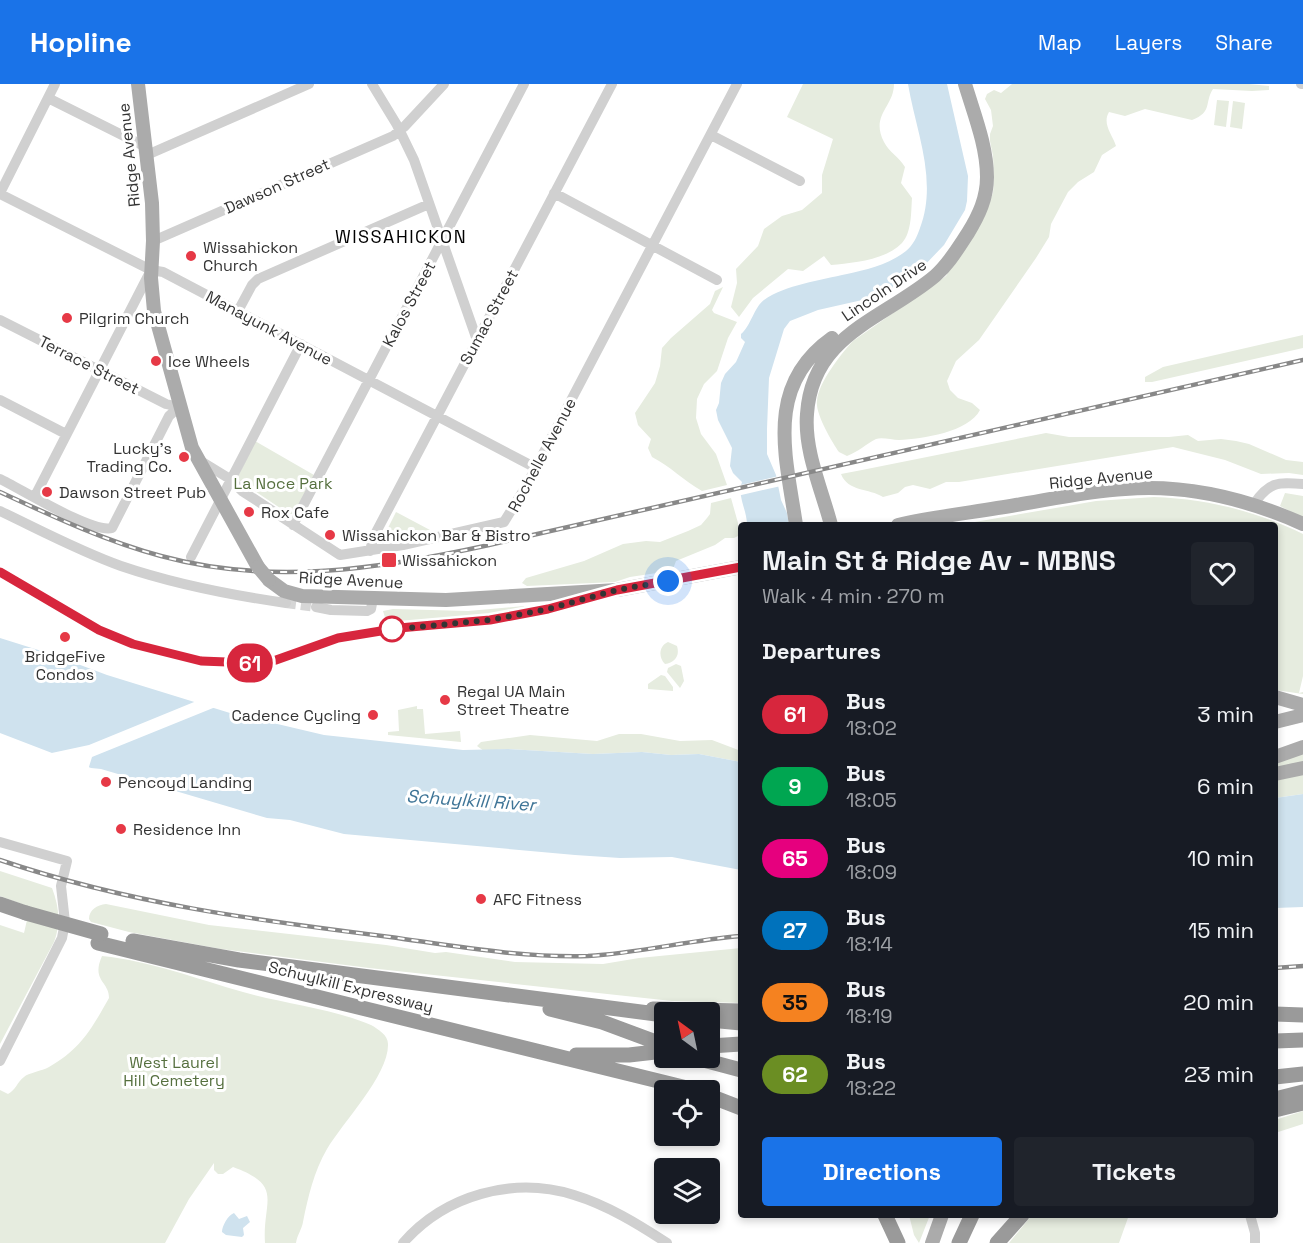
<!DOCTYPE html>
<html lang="en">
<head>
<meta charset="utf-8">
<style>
	body { margin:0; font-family:"Space Grotesk",sans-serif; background:#20242c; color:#f1f3f6; height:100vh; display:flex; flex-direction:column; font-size:22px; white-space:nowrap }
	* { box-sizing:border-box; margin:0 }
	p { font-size:20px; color:#9ea1a6 }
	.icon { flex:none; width:33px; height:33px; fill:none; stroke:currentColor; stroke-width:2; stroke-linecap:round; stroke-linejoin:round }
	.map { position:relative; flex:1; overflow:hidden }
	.panel { position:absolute; left:738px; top:438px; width:540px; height:696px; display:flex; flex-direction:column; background:#171b24; border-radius:6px; box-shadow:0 3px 9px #0003 }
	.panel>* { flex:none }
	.badge { padding:0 12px; border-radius:20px; font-size:21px; line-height:39px }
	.needle { width:39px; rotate:327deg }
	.buttons { position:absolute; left:654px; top:918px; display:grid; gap:12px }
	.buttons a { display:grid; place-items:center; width:66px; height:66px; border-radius:6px; background:#171b24; box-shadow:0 3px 9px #0003; font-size:30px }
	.you { position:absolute; width:30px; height:30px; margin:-15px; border:4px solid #fff; border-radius:50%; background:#1a73e8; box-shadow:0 0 0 9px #1a73e833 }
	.map>.badge { position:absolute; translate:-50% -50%; box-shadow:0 0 0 3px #fff }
	h2 { padding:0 24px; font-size:22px; line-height:54px }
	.round { display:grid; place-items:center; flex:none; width:63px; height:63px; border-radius:6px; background:#20242c }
	.summary { display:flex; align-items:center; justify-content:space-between; height:102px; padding:0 24px }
	h1 { font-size:28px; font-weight:700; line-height:45px }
	.action { display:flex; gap:12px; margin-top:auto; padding:12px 24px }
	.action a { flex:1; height:69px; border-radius:6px; background:#1a73e8; color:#fff; font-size:24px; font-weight:700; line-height:69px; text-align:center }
	.action a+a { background:#20242c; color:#f1f3f6 }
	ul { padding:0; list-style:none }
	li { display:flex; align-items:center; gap:18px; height:72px; padding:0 24px }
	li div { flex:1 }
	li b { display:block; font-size:22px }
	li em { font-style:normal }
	li .badge { min-width:66px; font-weight:700; text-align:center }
	header { display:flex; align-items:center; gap:36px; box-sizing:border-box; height:84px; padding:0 30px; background:#1a73e8; color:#fff }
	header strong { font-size:28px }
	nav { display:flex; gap:33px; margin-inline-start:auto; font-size:21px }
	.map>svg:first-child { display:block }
	.green { fill:#e6ecdf }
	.water { fill:#cfe2ee }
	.pier { fill:#fff }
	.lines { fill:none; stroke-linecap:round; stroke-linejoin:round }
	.minor-tunnel { stroke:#d6d6d6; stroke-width:10; stroke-dasharray:10 5; stroke-linecap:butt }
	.minor { stroke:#d0d0d0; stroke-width:10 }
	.major { stroke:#ababab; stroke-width:14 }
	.highway { stroke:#9a9a9a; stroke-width:15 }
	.rail-casing { stroke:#888; stroke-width:4.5 }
	.rail { stroke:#fff; stroke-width:2; stroke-dasharray:7; stroke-linecap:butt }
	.major-bridge { stroke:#ababab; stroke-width:14 }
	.highway-bridge { stroke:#9a9a9a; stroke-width:15 }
	.line-casing { stroke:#fff; stroke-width:14 }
	.line { stroke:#d7263d; stroke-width:9 }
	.walk { stroke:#333; stroke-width:6; stroke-dasharray:0 10.8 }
	.poi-dot { fill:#e63946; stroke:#fff; stroke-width:2 }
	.stop-dot { fill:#fff; stroke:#d7263d; stroke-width:3 }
	.labels { text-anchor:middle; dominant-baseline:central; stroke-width:6; stroke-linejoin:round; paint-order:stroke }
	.street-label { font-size:16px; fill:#333; stroke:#fff }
	.poi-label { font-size:16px; fill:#333; stroke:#fff; text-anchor:start }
	.park-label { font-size:16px; fill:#56703f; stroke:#fff }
	.neighbourhood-label { font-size:18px; letter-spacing:1.5px; fill:#000; stroke:#fff }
	.water-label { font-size:18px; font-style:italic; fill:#3f7597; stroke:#fff }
</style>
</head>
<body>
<header>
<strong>Hopline</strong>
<nav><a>Map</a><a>Layers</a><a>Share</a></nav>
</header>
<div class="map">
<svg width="1303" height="1159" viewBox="0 0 1303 1159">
	<rect width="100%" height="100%" fill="#fff"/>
	<path class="green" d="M803,0H894C894,23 870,31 884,58C889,68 899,73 905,83L901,99L912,114C911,127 912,148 902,159C886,176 853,179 831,181L824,172L803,187L788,185L753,214L739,233L731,223L737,199L736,185L758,162L764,145L782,132L802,126L822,109V91L833,55L787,33Z
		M1012,0H1249L1269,2V6L1252,7L1213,5C1204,19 1213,28 1192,36L1145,25L1125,32L1109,28C1102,40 1112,50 1116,62L1102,71L1094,88L1078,98L1068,108L1051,140L1049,153L1036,174L979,256L956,277L947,297L950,306L958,314L972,319L980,326C969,348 922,355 899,356C892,356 882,353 876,355C866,360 858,368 847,372L839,368C832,358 815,329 817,317C818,299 841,270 853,257L946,192L980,139L993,109L994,94L993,72L990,57V50L993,42L991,26L985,15L987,10L994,6L1001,9Z
		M1217,16L1229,17L1226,43L1214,41Z
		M1233,17L1245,19L1242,45L1230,43Z
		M723,203L712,226L714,229L737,238L728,254L717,287L704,300L697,315L696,334L701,350L716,370L727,401L702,407C684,397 670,382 652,373L648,364L651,355L638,341L635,329L655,299L660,282L662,264L671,254L710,220L715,207Z
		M1303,251V264L1152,298H1145V293L1163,283Z
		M1046,349L1069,353H1169L1188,351L1198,357L1221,355L1236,357L1249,360L1286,376L1303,378V391L1289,389L1261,390L1225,376L1173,363L959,398H946L930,405L913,401L905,403L898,409L883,413C869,404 848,408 841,390L862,386Z
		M255,357L314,391L294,430H289L237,395Z
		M1285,409L1303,412V434L1280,422Z
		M1154,413C1207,415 1256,427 1303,450V592L1299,609L1303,608V610L1275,606V441H970L969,439L1096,417Z
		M731,414L738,439V452L734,454H725L715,461L676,477L673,485L670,487L630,493L615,498L527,502L522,499L526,494L584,477L623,460L646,457L660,458L688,447L701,441L707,434L710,430L711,419Z
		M396,428L398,429L430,446L383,454Z
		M524,522L525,524L479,532L387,540L383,527L393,525L468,527Z
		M668,558L677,562C680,572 675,578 665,580C658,573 659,562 668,558Z
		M676,580L681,582L684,597L680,604L667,588L668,584Z
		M661,591L665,592L673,603V607L648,605V600Z
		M417,622V625H423L425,650L460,647L461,658L388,651V648L399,647L398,626Z
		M619,650H641L680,657L712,656L741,667V678L699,670L671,671L642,668L593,670L508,665L484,667L477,662L481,658L530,651L597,657Z
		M1303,668V710L1275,714V677Z
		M0,787L52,804C59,822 61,840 54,858L0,960V841L24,849L30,823L0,812Z
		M106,820L209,841L386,861L435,869L446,868L515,878L603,880L639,874L741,864V919L672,917L369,884L221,865L129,848L91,838L89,835C89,826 97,821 106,820Z
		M102,872C151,877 197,895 243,908C285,920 331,924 371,941C378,945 388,951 388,960C389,991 343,1038 327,1065C314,1087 308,1113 303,1138C302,1145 297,1151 296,1159H265C262,1117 285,1102 233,1083L223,1090H218L214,1086V1079L189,1115L165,1159H0V1006L8,1010C16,1006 17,998 24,993C28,989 42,987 49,983C81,965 92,944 109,914C109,897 91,897 102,872Z
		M1303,1027V1040L1275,1049V1036Z
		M909,1131H930L919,1159L914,1151Z
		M1032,1131H1129L1119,1159H1009Z"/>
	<path class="water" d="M908,0H947L968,92L967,117L965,126L944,161L921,185L880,212L818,226L790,237L784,245L769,294L767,345V370L776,391L781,416L787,429L789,441H747C747,425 737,414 742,398L733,389L730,382L732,364L718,336L716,326L719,319L721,299L725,290L736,278L745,258L741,254V250C751,242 754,223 764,216C785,201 821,196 847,190C866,186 890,180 906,167C913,161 917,153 920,144C938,96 916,48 908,0Z
		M0,554L51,570L107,591L230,629L324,651L463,666L508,665L593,670L642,668L671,671L699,670L741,678V786L672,773L620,774L575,771L344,750L290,736L267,734L101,685L91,684L0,649Z
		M1303,710V823L1275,824V714Z
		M234,1129L239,1135L247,1132L250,1138L243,1144L244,1151L242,1153L226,1151L222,1148C222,1142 228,1131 234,1129Z"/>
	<path class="pier" d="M779,392L781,402L737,412V402Z
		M199,616L218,622L92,673L88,686L47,670L89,661Z"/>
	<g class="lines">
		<path class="minor-tunnel" d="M286,519L316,523"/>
		<path class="minor" d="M372,0L397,41L414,76L477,256
			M1301,0H1303
			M48,14L146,63
			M711,51L800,97
			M147,71L309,0
			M0,109L55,0
			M554,109L717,196
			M0,110L139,180L151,186L163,188L536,384
			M153,157L393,52L404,43L444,0
			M238,227L252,201L258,195L429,120
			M0,236L166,320L179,323
			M0,316L66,350
			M199,376L230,395L242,407L340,471L403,461L504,438L525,404L737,0
			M0,395C21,405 93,450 112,444L169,332L179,323
			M35,412L151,186
			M1254,420C1269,398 1277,398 1303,400
			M0,427C40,446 79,467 121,482C174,500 230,511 286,519
			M293,441L524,0
			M370,467L373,454L612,0
			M191,473L301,260
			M0,488L104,548L136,561L206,578L267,579L338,554L407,543L490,536L548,525L600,511
			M316,523L331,526L367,527L371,525L373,514
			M0,758L67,777L61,802L65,838L62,854L0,977
			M1250,1131L1255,1149V1159
			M403,1159C445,1111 513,1092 574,1111C607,1121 638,1140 667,1159"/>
		<path class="major" d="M138,0L152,119L153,157L151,194L154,227L192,364L258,483
			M796,441C786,372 764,302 832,254
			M831,441C822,406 804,367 807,330C812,250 884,235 935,192C949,180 958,164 968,149C979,131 987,114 987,93C987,62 974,30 965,0
			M898,441C937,432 977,428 1016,421C1052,415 1088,407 1125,405C1187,400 1247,415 1303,440
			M269,496L284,507L302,512L446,516L617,506L741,483
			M1275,613L1303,621
			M1275,638L1303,631
			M1275,673L1303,663
			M1275,690L1303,684
			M932,1159L942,1131"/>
		<path class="highway" d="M0,820L26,829
			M133,857L239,876L664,931
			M98,859L695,1006
			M550,925L602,938L664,961
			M653,925L741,927
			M1275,930L1303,931
			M710,936L741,939
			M1275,957L1303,956
			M710,962L741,960
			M576,971H629L664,967
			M696,974L741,986
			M1275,993L1303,990
			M710,1012L741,1024
			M1275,1015L1303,1008
			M1275,1026L1303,1019
			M885,1131L898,1159
			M959,1159L972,1131
			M997,1159L1022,1131"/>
		<defs>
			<path id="rail" d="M0,408C52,432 105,457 161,472C271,502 380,485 489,461L1303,276
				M0,776C130,820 255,836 390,853C455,862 522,874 588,872C640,869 690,856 741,852
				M1275,884L1303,882"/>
		</defs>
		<use href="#rail" class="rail-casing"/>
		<use href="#rail" class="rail"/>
		<path class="major-bridge" d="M258,483L269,496"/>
		<path class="highway-bridge" d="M26,829L101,850"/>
	</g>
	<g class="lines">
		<defs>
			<path id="line" d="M0,488L99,546L133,560L201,577L253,579L276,576L338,554L399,544L490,536L548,525L617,506L741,483"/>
		</defs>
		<use href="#line" class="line-casing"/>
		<use href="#line" class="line"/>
		<path class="walk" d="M392,545L386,546L490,536L548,525L617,506L668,497"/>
	</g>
	<g class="poi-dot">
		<circle cx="191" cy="172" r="6"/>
		<circle cx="67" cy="234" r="6"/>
		<circle cx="156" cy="277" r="6"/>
		<circle cx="184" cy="373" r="6"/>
		<circle cx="47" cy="408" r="6"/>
		<circle cx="249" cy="428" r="6"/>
		<circle cx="330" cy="451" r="6"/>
		<rect x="381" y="468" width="16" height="16" rx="3"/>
		<circle cx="65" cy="553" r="6"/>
		<circle cx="445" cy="616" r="6"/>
		<circle cx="373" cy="631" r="6"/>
		<circle cx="106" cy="698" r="6"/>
		<circle cx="121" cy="745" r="6"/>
		<circle cx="481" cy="815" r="6"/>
	</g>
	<circle class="stop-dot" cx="392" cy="545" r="12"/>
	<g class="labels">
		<g class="street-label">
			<text transform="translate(129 71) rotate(-96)">Ridge Avenue</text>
			<text transform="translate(277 102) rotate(-24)">Dawson Street</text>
			<text transform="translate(884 206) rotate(-34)">Lincoln Drive</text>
			<text transform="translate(409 220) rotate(-62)">Kalos Street</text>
			<text transform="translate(489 233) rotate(-62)">Sumac Street</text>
			<text transform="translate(269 244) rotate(28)">Manayunk Avenue</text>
			<text transform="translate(89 281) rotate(27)">Terrace Street</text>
			<text transform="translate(542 371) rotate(-62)">Rochelle Avenue</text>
			<text transform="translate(1101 394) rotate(-6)">Ridge Avenue</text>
			<text transform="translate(351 496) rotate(3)">Ridge Avenue</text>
			<text transform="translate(351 903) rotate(14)">Schuylkill Expressway</text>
		</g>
		<g class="poi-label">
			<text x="203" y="163">Wissahickon<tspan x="203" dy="18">Church</tspan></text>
			<text x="79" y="234">Pilgrim Church</text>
			<text x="168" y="277">Ice Wheels</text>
			<text x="172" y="364" text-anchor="end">Lucky's<tspan x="172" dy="18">Trading Co.</tspan></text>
			<text x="59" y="408">Dawson Street Pub</text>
			<text x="261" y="428">Rox Cafe</text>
			<text x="342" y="451">Wissahickon Bar &amp; Bistro</text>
			<text x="402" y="476">Wissahickon</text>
			<text x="65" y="572" text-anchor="middle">BridgeFive<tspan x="65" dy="18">Condos</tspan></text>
			<text x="457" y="607">Regal UA Main<tspan x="457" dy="18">Street Theatre</tspan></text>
			<text x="361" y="631" text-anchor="end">Cadence Cycling</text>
			<text x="118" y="698">Pencoyd Landing</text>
			<text x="133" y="745">Residence Inn</text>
			<text x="493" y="815">AFC Fitness</text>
		</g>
		<g class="park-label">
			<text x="283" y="399">La Noce Park</text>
			<text x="174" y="978">West Laurel<tspan x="174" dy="18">Hill Cemetery</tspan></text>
		</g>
		<g class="neighbourhood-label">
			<text x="401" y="152">WISSAHICKON</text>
		</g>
		<g class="water-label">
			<text transform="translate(471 716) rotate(4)">Schuylkill River</text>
		</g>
	</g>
</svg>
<div class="buttons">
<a><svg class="needle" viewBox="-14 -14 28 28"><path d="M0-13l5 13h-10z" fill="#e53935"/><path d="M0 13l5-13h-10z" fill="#9ea1a6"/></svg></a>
<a><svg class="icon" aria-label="locate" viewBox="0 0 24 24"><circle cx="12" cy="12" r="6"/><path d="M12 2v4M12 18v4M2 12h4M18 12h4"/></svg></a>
<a><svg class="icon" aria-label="layers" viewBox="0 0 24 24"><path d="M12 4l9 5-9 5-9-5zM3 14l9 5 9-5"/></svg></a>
</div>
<div class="you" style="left:668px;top:497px"></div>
<b class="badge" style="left:250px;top:579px;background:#d7263d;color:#fff">61</b>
<section class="panel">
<div class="summary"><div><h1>Main St &amp; Ridge Av - MBNS</h1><p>Walk · 4 min · 270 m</p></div><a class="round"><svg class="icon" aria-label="heart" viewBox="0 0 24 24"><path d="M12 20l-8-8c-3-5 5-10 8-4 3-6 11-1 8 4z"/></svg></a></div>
<h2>Departures</h2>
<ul>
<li><span class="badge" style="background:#d7263d;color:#fff">61</span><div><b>Bus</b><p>18:02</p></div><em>3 min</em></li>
<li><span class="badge" style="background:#00a651;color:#fff">9</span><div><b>Bus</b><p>18:05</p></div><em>6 min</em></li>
<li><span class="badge" style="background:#e6007e;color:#fff">65</span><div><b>Bus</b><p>18:09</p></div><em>10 min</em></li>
<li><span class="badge" style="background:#0072bc;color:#fff">27</span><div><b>Bus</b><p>18:14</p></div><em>15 min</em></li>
<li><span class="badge" style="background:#f58220;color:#111">35</span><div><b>Bus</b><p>18:19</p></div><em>20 min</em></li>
<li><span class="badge" style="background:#6b8e23;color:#fff">62</span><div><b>Bus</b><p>18:22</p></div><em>23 min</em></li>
</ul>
<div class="action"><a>Directions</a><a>Tickets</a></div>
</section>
</div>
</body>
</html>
